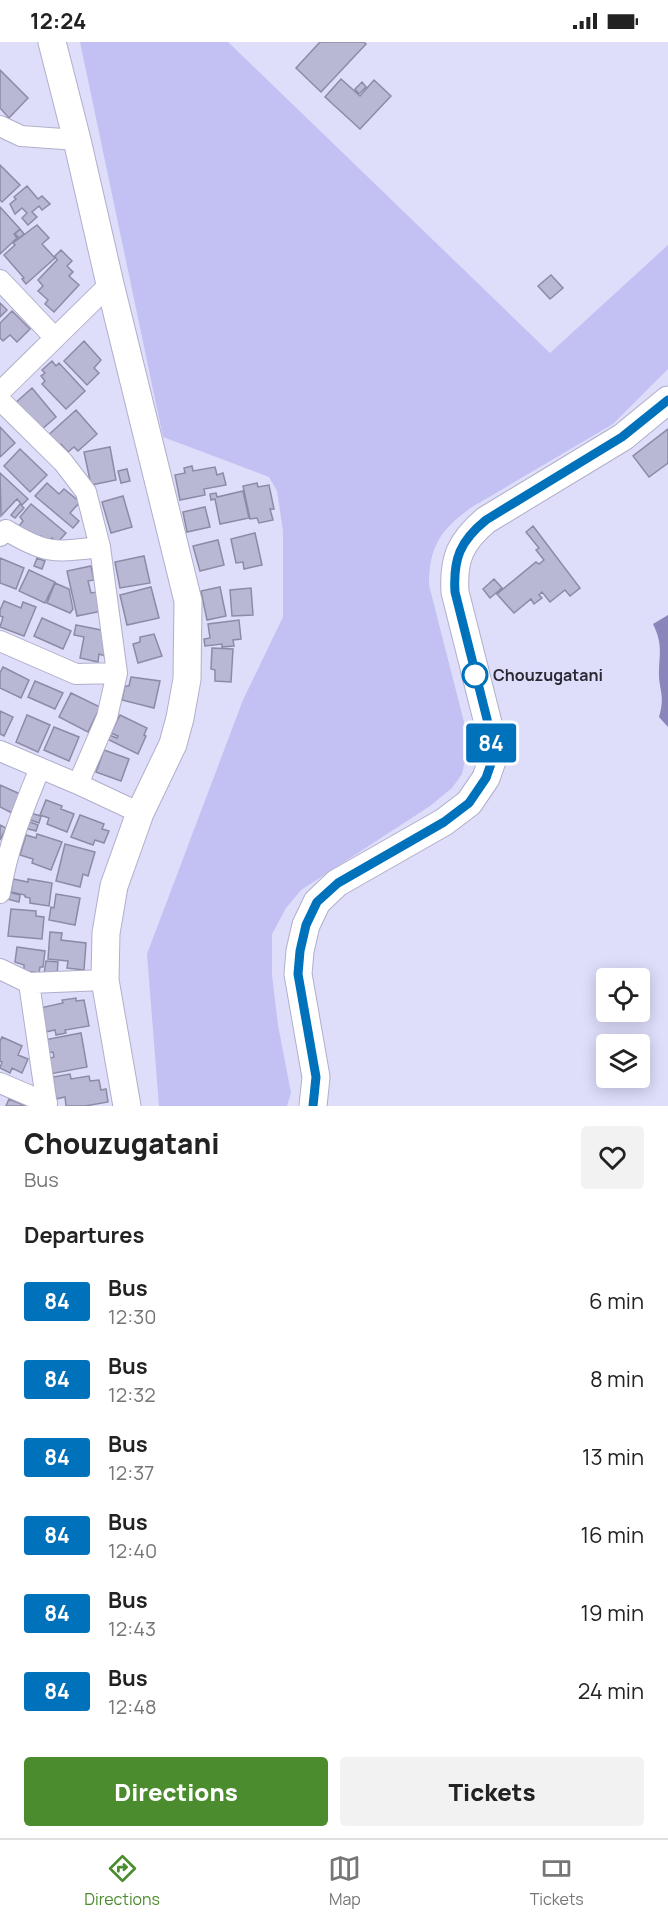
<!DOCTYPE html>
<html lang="en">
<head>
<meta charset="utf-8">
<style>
	body { margin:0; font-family:Manrope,sans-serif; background:#f2f2f2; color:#222; height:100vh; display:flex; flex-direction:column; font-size:22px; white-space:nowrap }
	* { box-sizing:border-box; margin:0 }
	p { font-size:20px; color:#767676 }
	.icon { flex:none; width:33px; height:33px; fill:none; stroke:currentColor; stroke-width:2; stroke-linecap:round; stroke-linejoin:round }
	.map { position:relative; height:1064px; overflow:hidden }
	.side { display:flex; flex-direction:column; background:#fff; flex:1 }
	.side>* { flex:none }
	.badge { padding:0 12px; border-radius:4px; font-size:21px; line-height:39px }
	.fabs { position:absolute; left:596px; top:926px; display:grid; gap:12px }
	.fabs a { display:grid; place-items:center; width:54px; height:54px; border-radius:6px; background:#fff; box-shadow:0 3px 15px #0003; font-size:30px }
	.map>.badge { position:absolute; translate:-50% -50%; box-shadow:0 0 0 3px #fff }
	h2 { padding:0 24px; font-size:22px; line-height:54px }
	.round { display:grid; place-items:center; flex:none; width:63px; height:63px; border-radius:6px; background:#f2f2f2 }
	.summary { display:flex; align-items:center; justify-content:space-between; height:102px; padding:0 24px }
	h1 { font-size:28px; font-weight:800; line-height:45px }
	.button { display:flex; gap:12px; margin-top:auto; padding:12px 24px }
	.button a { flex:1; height:69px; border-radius:6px; background:#4a8c2e; color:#fff; font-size:24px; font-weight:800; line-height:69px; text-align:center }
	.button a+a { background:#f2f2f2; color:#222 }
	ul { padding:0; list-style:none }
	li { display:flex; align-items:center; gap:18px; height:78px; padding:0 24px }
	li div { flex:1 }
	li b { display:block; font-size:22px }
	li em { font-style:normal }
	li .badge { min-width:66px; font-weight:700; text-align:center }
	.status { display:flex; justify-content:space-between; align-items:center; height:42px; padding:0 30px; background:#fff; direction:ltr }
	.status svg { height:16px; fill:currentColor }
	.tabs { display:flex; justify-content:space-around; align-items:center; height:84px; border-top:2px solid #e0e0e0; background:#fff; font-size:16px; color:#767676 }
	.tabs a { display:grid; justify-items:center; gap:3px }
	.tabs .active { color:#4a8c2e }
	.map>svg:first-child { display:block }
	.green { fill:#c3c0f3 }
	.water { fill:#8a86bc }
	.building { fill:#b9b8d4; stroke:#8c8ba6; stroke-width:1.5 }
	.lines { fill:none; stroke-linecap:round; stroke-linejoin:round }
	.street-casing { stroke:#b0afcb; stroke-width:22 }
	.secondary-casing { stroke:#b0afcb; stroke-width:29 }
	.street { stroke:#fff; stroke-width:20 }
	.secondary { stroke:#fff; stroke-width:27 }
	.line-casing { stroke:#fff; stroke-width:14 }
	.line { stroke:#0072bc; stroke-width:9 }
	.stop-dot { fill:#fff; stroke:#0072bc; stroke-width:3 }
	.labels { text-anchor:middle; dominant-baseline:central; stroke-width:4.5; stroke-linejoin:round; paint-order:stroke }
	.stop-label { font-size:16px; font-weight:bold; fill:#292833; stroke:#deddfa; text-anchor:start }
</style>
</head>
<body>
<div class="status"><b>12:24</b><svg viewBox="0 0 49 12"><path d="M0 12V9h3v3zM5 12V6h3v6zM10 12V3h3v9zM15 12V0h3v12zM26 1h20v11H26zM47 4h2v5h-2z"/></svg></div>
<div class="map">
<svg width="668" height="1064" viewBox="0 0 668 1064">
	<rect width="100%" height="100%" fill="#deddfa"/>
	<path class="green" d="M80,0H228L550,311L668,203V327L613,382L472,465C441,487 429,504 429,543L466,688L467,710L462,732L452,746L430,764L301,848L286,866L272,892V933L278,983L291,1051L287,1064H159L147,912L243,658L283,575V489L277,449L269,435L163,395Z"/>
	<path class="water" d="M668,573V685L659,675C666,653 658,647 659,628C660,610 662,600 653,582Z"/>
	<path class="building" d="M320,0H364L366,2L321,50L296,26Z
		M0,28L28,56L9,76L0,66Z
		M341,37L360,54L374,38L391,54L360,87L325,55Z
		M362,40L366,45L359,52L355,47Z
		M0,123L20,143L2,160L0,158Z
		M27,144L38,157L42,154L50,162L42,168L39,164L32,170L37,175L28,183L22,176L27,171L22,166L15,172L10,162L16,157L14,155Z
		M0,165L20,187L14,192L17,196L0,212Z
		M37,183L49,196L42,202L55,216L26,242L22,237L24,236L4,213L15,203L13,201Z
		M20,187L24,192L19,196L15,192Z
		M61,208L72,219L67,224L73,230L69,234L79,243L54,270L45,262L48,258L38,249L43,244L38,238L57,218L55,214Z
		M551,233L563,246L550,257L538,244Z
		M0,261L7,268L0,275Z
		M12,269L30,287L17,300L10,293L3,299L0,296V281Z
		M84,299L101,318L94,326L99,331L87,343L64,319Z
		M52,319L56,324L59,321L85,349L66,367L42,342L45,339L41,334L45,331L42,328Z
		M32,346L56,375L41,388L13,363Z
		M76,368L97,392L78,409L74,405L68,410L61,402L55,408L45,396Z
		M0,385L15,401L0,415Z
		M668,387V421L649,435L633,414Z
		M110,405L116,438L91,443L84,410Z
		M20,407L47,433L30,450L4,424Z
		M192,424L193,429L215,425L217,433L223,431L226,443L204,447L205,453L180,458L175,433L185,431L184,426Z
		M127,427L130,439L121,441L118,429Z
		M0,431L28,457L22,463L17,457L1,474Z
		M47,441L59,452L64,447L80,460L70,471L79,479L73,486L35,454Z
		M257,441L258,445L269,443L274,467H270L273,478L259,481L257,476L250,477L243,444Z
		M243,449L249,476L220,482L215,457L211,458L210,452L216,451L217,455Z
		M123,454L132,485L111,491L102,460Z
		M20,462L24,466L15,476L11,473Z
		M31,462L66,491L57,501L52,496L49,500L41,494L37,499L19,484L23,479L20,475Z
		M205,465L210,485L187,490L183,470Z
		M533,484L580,546L570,554L565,548L550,560L542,550L539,553L542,556L534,562L531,557L514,571L497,552L536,520L539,522L544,518L536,508L539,506L526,490Z
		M255,491L262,523L244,527L243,520L236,521L231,497Z
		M218,498L224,523L200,529L193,504Z
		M144,514L150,541L120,546L115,520Z
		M0,516L24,526L16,547L0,541Z
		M37,516L45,519L42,527L34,524Z
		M91,524L94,538L88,539L91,551L97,550L102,569L77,574L67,529Z
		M29,528L55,540L45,561L19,549Z
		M494,537L502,546L490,556L483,547Z
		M55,541L69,547L73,567L70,571L47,561Z
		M151,545L159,576L127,583L120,553Z
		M220,545L226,574L207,578L201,549Z
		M251,546L253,573L232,574L230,548Z
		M4,559L21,566L23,560L36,565L24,594L0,585L3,575L0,574V568Z
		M42,576L71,589L63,607L34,594Z
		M239,578L241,597L233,598L234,604L222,605V602L205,604L204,597L210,596L208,582Z
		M76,583L106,589L107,599L105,614L99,612L98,620L80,616L84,595L74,593Z
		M154,592L162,614L138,621L133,602L140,600V595Z
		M212,606L233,607L231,640L215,639V628L211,627Z
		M3,625L29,638L21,656L0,646V631Z
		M131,635L160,639L154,666L122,658L125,644H129Z
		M35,639L63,651L55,667L28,655Z
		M71,651L100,665L88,690L59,675Z
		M0,669L13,675L4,694L0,692Z
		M27,673L50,683L38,710L16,700Z
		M120,673L147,686L144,693L146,694L138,712L107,697L109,693L117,696L118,694L111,691Z
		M54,685L79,695L69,719L44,708Z
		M104,708L129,717L121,739L96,730Z
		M0,743L20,752L12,771L0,765Z
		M46,758L62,764L61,767L74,772L67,790L47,782L49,776L40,773Z
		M30,771L41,774L39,781L28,777Z
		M80,773L104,782L102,787L109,789L104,801L95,798L93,803L71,795Z
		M27,779L38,783L36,789L25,786Z
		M0,783L6,786L0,798Z
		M37,792L62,800L51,828L32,821L33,817L20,813L26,793L36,796Z
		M65,802L95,810L88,834L83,832L80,845L56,839Z
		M13,837L28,840V837L52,841L49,864L30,861V856L25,855V853L11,850Z
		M8,850L20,853L19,860L7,857Z
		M56,852L80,856L75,883L49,878L51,865L54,866Z
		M11,867L36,869V874L44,875L42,897L8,894Z
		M50,890L62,891L61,898L86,901L84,928L67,926L68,919L48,917Z
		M17,905L45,909L43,925H40L39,931L24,929V923L15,920Z
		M46,919L58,920L57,934L44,932Z
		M76,956V959L84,958L89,984L65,988L66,991L56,993L55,988L45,990L40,966L63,961L62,958Z
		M81,991L87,1025L50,1032L47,1017L54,1015L53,1010L46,1011L44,998Z
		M2,995L22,1004L18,1013L28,1017L22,1031L12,1026L10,1031L0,1026L2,1020L0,1019V999Z
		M70,1032L71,1037L89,1034L90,1039L99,1038L101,1048L106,1047L108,1060L85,1064H66L65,1055L56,1057L53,1035Z
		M9,1057L26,1064H6Z"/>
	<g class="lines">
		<defs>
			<path id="street" d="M0,84L21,94L77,98
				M0,238L55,296
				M0,350L110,242
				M0,358L63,420L86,450L100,505L117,631L107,675L78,742
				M0,494L6,488C47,513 55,510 100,505
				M0,599L76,632L117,631
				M0,709L78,742L140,771
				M0,851C8,804 22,770 40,726
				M0,927L29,941L105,938
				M29,941L47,1064
				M0,1041L47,1061"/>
			<path id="secondary" d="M52,0L77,98L110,242L188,559L187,637L180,676L173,702L140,771L114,844L106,891L105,938L127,1064
				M313,1064L316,1035L298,932L300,909L306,883L317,860L337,841L444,780L469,761L486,736L493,716L488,681L455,550C453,517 460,500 486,478L623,395L668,358"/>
		</defs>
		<use href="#street" class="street-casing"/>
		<use href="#secondary" class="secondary-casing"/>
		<use href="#street" class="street"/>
		<use href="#secondary" class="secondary"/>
	</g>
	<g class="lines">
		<defs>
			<path id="line" d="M313,1064L316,1035L298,932L300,909L306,883L317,860L338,841L444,780L469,761L486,736L493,716L488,681L455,550C453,517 460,499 486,478L622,395L668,358"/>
		</defs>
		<use href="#line" class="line-casing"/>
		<use href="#line" class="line"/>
	</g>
	<circle class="stop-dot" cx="475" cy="633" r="12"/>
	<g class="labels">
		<g class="stop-label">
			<text x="493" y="633">Chouzugatani</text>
		</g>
	</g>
</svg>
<div class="fabs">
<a><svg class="icon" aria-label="locate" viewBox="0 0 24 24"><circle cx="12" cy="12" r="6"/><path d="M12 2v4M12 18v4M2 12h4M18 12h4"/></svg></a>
<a><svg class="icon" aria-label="layers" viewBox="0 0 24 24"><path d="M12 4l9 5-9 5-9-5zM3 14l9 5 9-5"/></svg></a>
</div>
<b class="badge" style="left:491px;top:701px;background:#0072bc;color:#fff">84</b>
</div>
<section class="side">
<div class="summary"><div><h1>Chouzugatani</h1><p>Bus</p></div><a class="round"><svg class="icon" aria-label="heart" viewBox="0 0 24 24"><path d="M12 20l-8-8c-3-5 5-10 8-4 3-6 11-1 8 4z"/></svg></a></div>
<h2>Departures</h2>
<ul>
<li><span class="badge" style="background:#0072bc;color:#fff">84</span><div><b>Bus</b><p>12:30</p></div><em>6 min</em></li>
<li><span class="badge" style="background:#0072bc;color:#fff">84</span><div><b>Bus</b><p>12:32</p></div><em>8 min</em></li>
<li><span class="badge" style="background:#0072bc;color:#fff">84</span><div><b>Bus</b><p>12:37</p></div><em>13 min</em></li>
<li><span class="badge" style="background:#0072bc;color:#fff">84</span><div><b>Bus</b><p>12:40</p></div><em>16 min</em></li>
<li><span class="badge" style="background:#0072bc;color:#fff">84</span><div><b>Bus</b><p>12:43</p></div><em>19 min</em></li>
<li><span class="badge" style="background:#0072bc;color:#fff">84</span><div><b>Bus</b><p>12:48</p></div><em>24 min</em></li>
</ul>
<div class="button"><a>Directions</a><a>Tickets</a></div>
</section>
<nav class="tabs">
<a class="active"><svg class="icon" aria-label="directions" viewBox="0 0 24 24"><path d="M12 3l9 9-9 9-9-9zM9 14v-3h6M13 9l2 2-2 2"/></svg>Directions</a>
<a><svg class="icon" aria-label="map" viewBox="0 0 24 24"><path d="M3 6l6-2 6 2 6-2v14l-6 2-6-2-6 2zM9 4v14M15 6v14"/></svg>Map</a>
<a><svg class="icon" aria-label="tickets" viewBox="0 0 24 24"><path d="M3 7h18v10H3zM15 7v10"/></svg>Tickets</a>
</nav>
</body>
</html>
